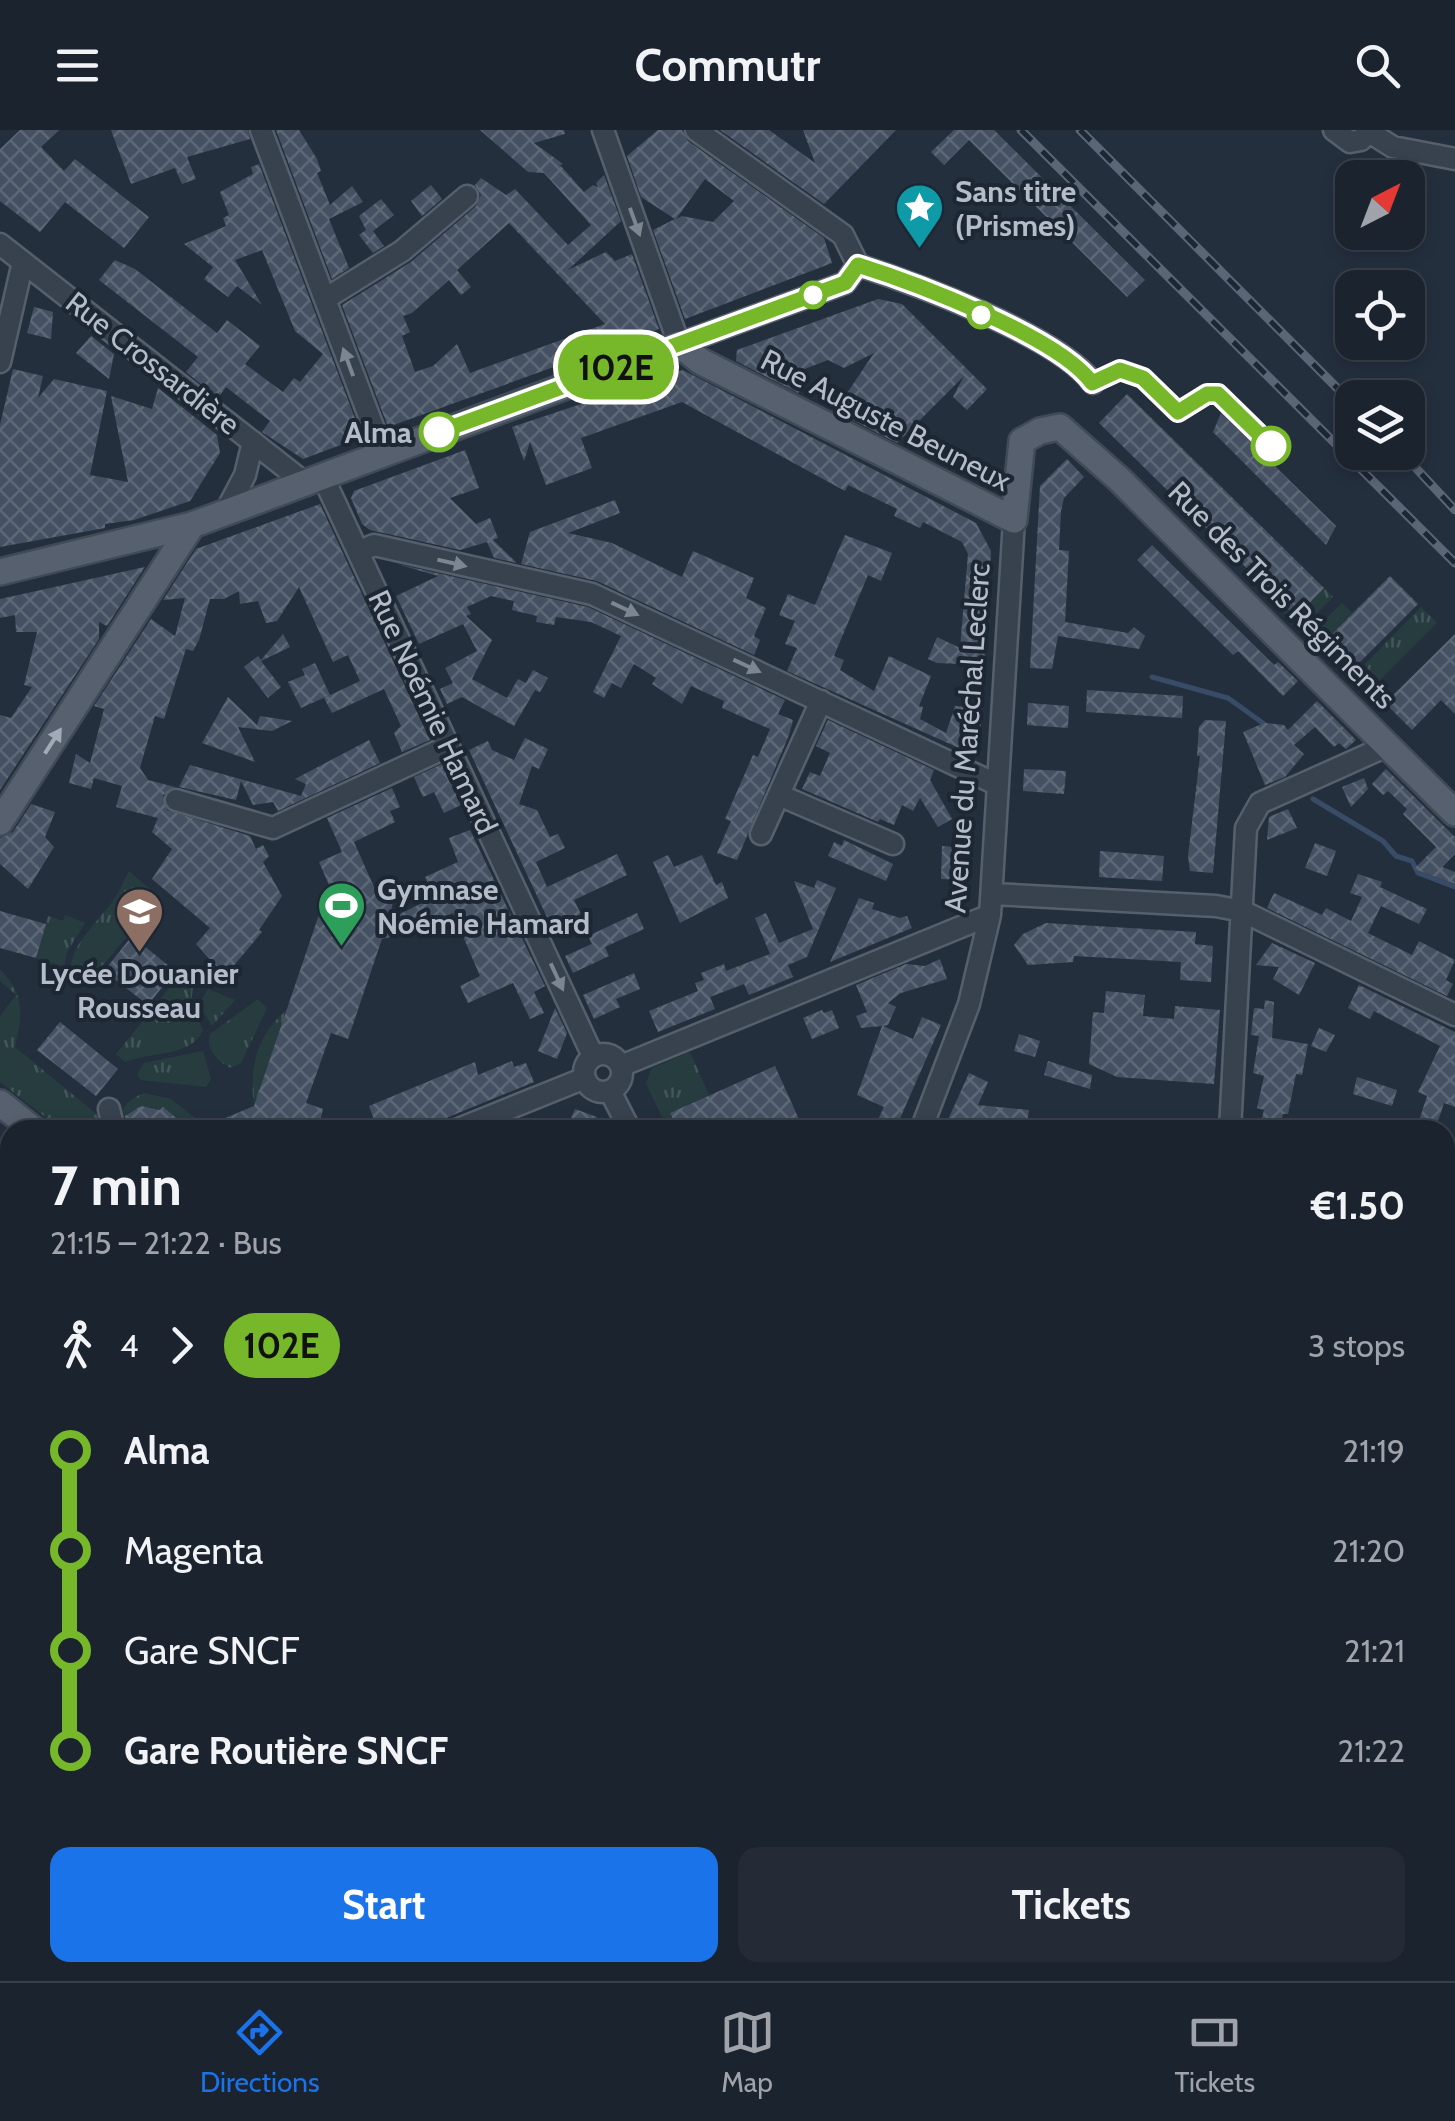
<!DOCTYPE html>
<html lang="en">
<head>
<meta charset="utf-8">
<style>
	body { margin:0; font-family:Cabin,sans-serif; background:#242b36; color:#f1f3f6; height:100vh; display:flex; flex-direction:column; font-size:38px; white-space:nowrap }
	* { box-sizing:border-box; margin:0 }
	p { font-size:32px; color:#a0a4aa }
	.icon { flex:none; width:55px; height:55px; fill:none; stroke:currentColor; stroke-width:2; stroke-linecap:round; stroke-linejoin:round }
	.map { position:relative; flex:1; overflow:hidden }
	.side { position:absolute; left:0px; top:990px; width:1455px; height:862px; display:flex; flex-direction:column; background:#1b232e; border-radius:30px 30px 0 0; box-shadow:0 5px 15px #0003,0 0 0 2px #39404a }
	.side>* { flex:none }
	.badge { padding:0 20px; border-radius:32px; font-size:35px; line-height:65px }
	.needle { width:65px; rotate:42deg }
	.tools { position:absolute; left:1335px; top:30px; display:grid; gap:20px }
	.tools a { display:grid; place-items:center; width:90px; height:90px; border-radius:20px; background:#1b232e; box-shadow:0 5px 15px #0003,0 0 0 2px #39404a; font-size:50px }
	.map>.badge { position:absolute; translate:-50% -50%; box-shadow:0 0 0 5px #fff }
	.legs { display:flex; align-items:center; gap:15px; height:110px; padding:0 50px; font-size:32px }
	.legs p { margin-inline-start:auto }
	.headline { display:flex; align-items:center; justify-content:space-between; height:170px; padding:0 50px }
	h1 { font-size:55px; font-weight:700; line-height:75px }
	.cta { display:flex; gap:20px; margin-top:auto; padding:20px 50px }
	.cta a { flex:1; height:115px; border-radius:20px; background:#1a73e8; color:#fff; font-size:40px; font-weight:700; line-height:115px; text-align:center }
	.cta a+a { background:#242b36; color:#f1f3f6 }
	ul { padding:0 50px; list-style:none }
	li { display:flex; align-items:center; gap:35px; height:100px; font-size:38px }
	li i { display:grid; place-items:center; width:15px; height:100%; margin:0 12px; background:currentColor }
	li i::after { content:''; width:25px; height:25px; margin:-12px; border:8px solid; border-radius:50%; background:#1b232e }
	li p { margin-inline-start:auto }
	li:first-child i { background:linear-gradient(#0000 50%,currentColor 0) }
	li:last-child i { background:linear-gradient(currentColor 50%,#0000 0) }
	header { display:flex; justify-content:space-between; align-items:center; height:130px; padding:0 50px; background:#1b232e; font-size:45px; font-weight:700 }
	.tab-bar { display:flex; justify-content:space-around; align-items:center; height:140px; border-top:2px solid #39404a; background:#1b232e; font-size:28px; color:#a0a4aa }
	.tab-bar a { display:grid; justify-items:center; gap:5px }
	.tab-bar .current { color:#1a73e8 }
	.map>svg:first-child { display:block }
	.grass { fill:url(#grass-tufts) }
	.cemetery { fill:url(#cemetery-stones) }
	.garden { fill:#263c3f }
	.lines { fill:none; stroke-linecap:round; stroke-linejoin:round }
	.stream { stroke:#394c67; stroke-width:5 }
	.building { fill:url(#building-cross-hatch); fill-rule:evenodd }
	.minor-casing { stroke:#565f6c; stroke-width:25 }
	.major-casing { stroke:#414a57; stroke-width:30 }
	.minor { stroke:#38414e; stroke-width:20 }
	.major { stroke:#56606e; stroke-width:25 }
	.rail-casing { stroke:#5a6575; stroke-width:9 }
	.rail { stroke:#1d2633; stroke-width:5; stroke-dasharray:15; stroke-linecap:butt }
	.oneway { fill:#7c8592 }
	.oneway2 { fill:#a1aab7 }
	.line-1-casing { stroke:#fff; stroke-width:22 }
	.line-1 { stroke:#76b82a; stroke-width:15 }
	.stop-1-dot { fill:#fff; stroke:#76b82a; stroke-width:5 }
	.labels { text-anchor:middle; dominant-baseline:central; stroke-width:8; stroke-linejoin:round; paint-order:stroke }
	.poi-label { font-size:30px; font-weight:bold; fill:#b4bcc9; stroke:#1d2633; text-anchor:start }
	.street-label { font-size:30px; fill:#b4bcc9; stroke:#1d2633 }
	.stop-label { font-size:30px; font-weight:bold; fill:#b4bcc9; stroke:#1d2633; text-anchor:end }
</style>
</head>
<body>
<header><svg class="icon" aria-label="menu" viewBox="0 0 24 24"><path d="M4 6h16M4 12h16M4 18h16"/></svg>Commutr<svg class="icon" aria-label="search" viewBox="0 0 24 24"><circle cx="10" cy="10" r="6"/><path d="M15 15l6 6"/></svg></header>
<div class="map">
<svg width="1455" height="1851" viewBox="0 0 1455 1851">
	<defs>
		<pattern id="grass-tufts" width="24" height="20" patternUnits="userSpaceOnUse" patternTransform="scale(2.5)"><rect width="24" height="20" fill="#263c3f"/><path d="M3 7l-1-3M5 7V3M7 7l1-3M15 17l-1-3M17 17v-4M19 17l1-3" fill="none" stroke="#435659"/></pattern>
		<pattern id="cemetery-stones" width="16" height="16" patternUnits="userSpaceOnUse" patternTransform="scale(2.5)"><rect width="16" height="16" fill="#263c3f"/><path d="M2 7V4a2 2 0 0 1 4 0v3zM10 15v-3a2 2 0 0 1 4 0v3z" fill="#435659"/></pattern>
		<pattern id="building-cross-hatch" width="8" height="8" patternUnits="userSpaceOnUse" patternTransform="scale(2.5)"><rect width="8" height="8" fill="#455162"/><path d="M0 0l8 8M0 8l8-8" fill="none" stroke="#5d6877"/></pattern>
	</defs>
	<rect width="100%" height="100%" fill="#242f3e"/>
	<path class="grass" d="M1324,458L1333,467L1301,499L1270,469L1274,465L1296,486Z
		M1342,473L1352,483L1322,513L1335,527L1333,530L1309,506Z
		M1421,477L1437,493L1380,550L1364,535Z
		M129,741L159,767L104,834L77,856C57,828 93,797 110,775C118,765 123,752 129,741Z
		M65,785L85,793L67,822L64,837L36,828L48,786L63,791Z
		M0,839C25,865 23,884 15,917L99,986L108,1000H62L0,952V886L16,865L0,851Z
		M179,846L193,856L191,875L203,900C193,927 148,922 125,932L116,924Z
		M208,859L235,870L212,896L199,874Z
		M258,869L267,878L241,933L231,938C218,932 205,919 210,904Z
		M289,878L254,975C249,936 257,904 289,878Z
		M203,921L211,949L206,957L141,950L137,945L144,933Z
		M690,922L709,965L670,983L678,1000H668L646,953L652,938Z
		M144,963L171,969L205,996L191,1000C171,984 144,963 123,989L122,1000C118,980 125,971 144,963Z
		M1445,1378L1455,1379V1577L1445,1576Z"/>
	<path class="cemetery" d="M1445,1576L1455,1577V1851H989L990,1842H1445Z"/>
	<path class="garden" d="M0,1392L10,1395V1576L0,1573Z
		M620,1843H716L739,1851H617Z"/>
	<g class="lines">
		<path class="stream" d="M1152,547L1228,568L1267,596
			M1313,669L1383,711L1396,726L1412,731L1418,743L1455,757"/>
	</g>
	<path class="building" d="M20,0H59L41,17L64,41L75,29L149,87L124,118L65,72L40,102L0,71V19Z
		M111,0H248L250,9L187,27L196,49L182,54L175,38L131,54Z
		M276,0H299L317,29L321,41L317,43L330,75L352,56L363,72L329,89L349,138L332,149Z
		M480,0H564L565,4L534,13L563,34L560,35L584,62L593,55L598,58L596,53L604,45L621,91L568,140L606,122L615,131L632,124L659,199L388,297L342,175L411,132L476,76L481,65L475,55L481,48L506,65L515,59L568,115L591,95L544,43L528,42ZM509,93L605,194L470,243L457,214L433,236L415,242L402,206L410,202L403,186L412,183L449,150L461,165L471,157L457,140Z
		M658,0H682L688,11L824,108L832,133L685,189L653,100L675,89L641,67L627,26ZM705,49L734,71L713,92L682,86L676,89Z
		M720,0H769L815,33L803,0H896L824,74Z
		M954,0H994L1145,150L1127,167L969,10L944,35L931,22Z
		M259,34L362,307L303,329L262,302L270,291L226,257L218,268L186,242L198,227L99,150L115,130L135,139L217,203L227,190L260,216L245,234L283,262L294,248L300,252L323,224L295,201L262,120L235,130L262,175L237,156L228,167L204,149L213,137L184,114L226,96L223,88L229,85L220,62L253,44L251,37Z
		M431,55L442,69L422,86L411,71Z
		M381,69L394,85L373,101L384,116L373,123L359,105L366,100L359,86Z
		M878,169L902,174L987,259L967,280L953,267L964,246L897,313L835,281L874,223L844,238L828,230L802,240L807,253L798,263L736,231L737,220Z
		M34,177L53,182L51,209L27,203Z
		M91,206L114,224L109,249L76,223Z
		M13,239L43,246L38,268L54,249L107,261L90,345L128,352L111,266L152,279L158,258L217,305L220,323L190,371L134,390L105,394V398L0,417V295Z
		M683,240L976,393L991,421L984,535L937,533L928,529L937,507L960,518L968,424L962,412L923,392L920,398L894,386L897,379L848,355L845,361L682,272L581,308L592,338L546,355L530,312L524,331L512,297Z
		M1127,264L1324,458L1296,487L1099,293Z
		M1221,283L1336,396L1326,415L1213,302Z
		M465,320L479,358L450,368L476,394L490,388L498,408L493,410L517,433L494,428L487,412L460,420L370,400L362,394L351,368L354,361Z
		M1067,329L1084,347L1064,368L1061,381L1059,420L1069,421L1065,492L1128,503L1134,497L1145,506L1139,519L1058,506L1052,539L1030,538L1040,356Z
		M615,370L620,383L568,403L612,413L682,447L693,421L754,448L746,468L766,478L754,506L760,510L754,525L597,451L521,434L530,402Z
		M320,374L430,610L402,622L394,603L401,596L384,559L332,583L324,568L360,551L348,525L333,532L299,457L277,491L266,493L258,471L240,474L239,461L224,469H210L199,510L193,521L186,519L164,589L155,586L140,638L148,650L175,657L163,665L167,680L250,706L256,719L263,715L269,726L263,732L282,766L259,800L262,802L225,846L196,814L210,798L152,749L172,719L152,702L158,688L116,677L122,656L94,648L91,659L69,653L76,624L90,633L104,579L94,576L151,489L175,506L185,468L163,470L196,419Z
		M845,405L892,423L881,451L868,445L834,526L844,530L840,540L874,561L889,526L931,546L919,576L923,577L920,589L946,603L955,576L982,578L979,627L787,541L797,518L785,514L795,491L779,485L788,464L815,475Z
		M1152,415L1274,535L1278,532L1298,551L1283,566L1238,521L1233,525L1137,430Z
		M397,434L588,477L785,570L778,584L793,590L789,605L737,730L717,723L731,691L725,689L753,625L758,627L770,599L722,578L724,571L691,556L682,574L652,554L656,548L634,534L621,558L612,553L604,568L593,562L621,506L591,492L556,487L554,495L536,492L537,486L512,480L514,471L491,466L467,477L471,484L466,486L492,510L472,549L507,568L518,549L526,553L533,540L548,548L540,562L535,560L514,596L462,567L447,574L440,559L453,553L445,538L477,521L463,494L419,514L396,466L438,446Z
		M145,437L107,496L99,492V509L0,660V585L11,588L32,557L24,555L37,502H16L15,485L0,488V469Z
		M1390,446L1418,474L1350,542L1322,514Z
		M283,504L290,517L261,531L281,557L268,568L244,537L258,526L261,530Z
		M1455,504V584L1441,570L1412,600L1385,573Z
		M315,533L330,565L301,578L288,552L305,545L302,539Z
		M1087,560L1183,566L1182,588L1086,582Z
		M228,567L257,595L260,586L292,591L272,601L238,597L255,632L202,613Z
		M1317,571L1356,610L1346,619L1339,613L1334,617L1315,597L1294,615L1304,624L1285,647L1265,655L1243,602L1264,593L1284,595L1288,600Z
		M1028,573L1069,576L1068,598L1027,595Z
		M828,590L934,640L930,650L952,689L938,697L920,668L913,681L902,675L894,695L880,689L878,692L802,659L810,642L820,646L830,623L816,616Z
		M1205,590L1226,591L1213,743L1190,741L1188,726L1200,626H1197L1199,597Z
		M525,608L548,619L539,639L532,636L519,674L537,680L550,707L558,704L565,718L536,732L547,757L617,724L627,745L574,770L581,784L552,798L469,620L488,611L492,620L514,630Z
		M369,610L380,633L278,681L273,672L253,675L241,651L236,670L179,657L190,635L301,666L306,654L295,649Z
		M442,634L461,675L444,683L434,662L423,667L414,647Z
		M1024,639L1066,641L1064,664L1023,661Z
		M1386,639L1455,707V724L1442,737L1455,742V754L1414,739L1436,717L1403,684L1407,679L1388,661L1383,665L1372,654Z
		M1364,648L1368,659L1351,677L1342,657Z
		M392,658L400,677L390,681L395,692L354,712L378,766L393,770L390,789L434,767L425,747L458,732L449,708L470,700L545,856L534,862L544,883L530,889L513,853L468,873L460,856L480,846L453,783L415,801L382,809L348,909L331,903L306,973L323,979L318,1000H197L254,976L329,755L319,732L342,722L327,688Z
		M31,674L55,682L45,707L54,717L28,759L0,734V708L13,702Z
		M1288,679L1297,698L1267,710L1269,687Z
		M844,710L893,734L886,751L828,726L834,712L842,716Z
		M1315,713L1336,721L1327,746L1305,738Z
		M942,716L966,718L965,750L941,749Z
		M1100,721L1164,726L1162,751L1099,747Z
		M668,725L674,737L702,725L716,755L722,752L728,768L680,793L653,732Z
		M1358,744L1382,752L1380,757L1427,779L1419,794L1381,776L1368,803L1412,825L1419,811L1455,830L1446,850L1453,854L1447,866L1267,778L1274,763L1322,785L1326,778L1351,791L1362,767L1350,763Z
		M817,750L836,758L807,827L788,835L793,847L749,865L744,854L710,867L715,879L658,902L649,881L698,861L695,853L704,850L701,843L724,834L726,841L770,824L755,788L766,783L779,813L813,799L794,751L814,758Z
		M859,768L874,773L872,779L900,788L907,786L912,798L830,832Z
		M0,781L46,794L36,828L0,818Z
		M637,783L644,799L605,817L609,826L573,843L565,826L592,814L588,806Z
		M1046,793L1196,802L1195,814L1213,816L1211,852L1180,850L1181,832L1074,826L1073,832L1028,835L1014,815L1023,804Z
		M132,806L175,841L148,875L104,841Z
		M1272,813L1315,833L1299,865L1273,849L1279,837L1256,835Z
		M940,829L947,849L901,863L888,873L896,877L888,895L883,896L913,909L922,887L941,895L895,1000H873L884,977L857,965L882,896L861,898L856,886L867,882L856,855L906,834L925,836Z
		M634,843L640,859L616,869L620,877L594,889L583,865Z
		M1359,855L1455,902V977L1444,973L1435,1000H1416L1427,966L1418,962L1440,916L1374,881L1370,889L1348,878Z
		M1106,861L1145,865L1143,886L1174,889L1175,876L1220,880L1214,954L1117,947L1089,934L1093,882L1104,883Z
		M1265,870L1274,872L1272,908L1308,914L1302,945L1296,944L1288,984H1283L1279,1000H1259L1264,980L1257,978L1264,946L1253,943L1259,906L1251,905L1254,878L1264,879Z
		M555,878L567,903L557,929L538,921Z
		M822,880L824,883L832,880L839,898L812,909L803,888Z
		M60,892L118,939L96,966L37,920Z
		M1319,898L1335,905L1326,922L1311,916Z
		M1019,904L1040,911L1035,927L1014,921Z
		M512,931L514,937L526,933L534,952L417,1000H350L374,990L369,976L475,932L478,945Z
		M1048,931L1092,945L1090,959L1044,945Z
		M775,936L802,996L792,1000H678L670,983Z
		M969,943L988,952L978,975L1029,980L1027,994L978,990L974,1000H965L947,992Z
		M1357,947L1397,960L1392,976L1353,964Z
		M141,976L160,980L163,977L191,1000H127L125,986Z
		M575,979L597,987L592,1000H566Z"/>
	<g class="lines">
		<defs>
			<path id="minor" d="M261,0L383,323
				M603,0L679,214L845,153L858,135
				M696,0L843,105L858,135
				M1334,0L1350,12L1361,10L1370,0
				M1369,2L1393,17L1455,29
				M0,114L305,353
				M858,135C916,154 1058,206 1093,253
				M325,169L402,121L467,66
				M0,232L23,132
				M323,347L593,926
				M225,383L245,345L253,312
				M358,422L374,415L592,464L998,655
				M779,665L893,714
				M176,670L273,698L449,616
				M761,704L821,571
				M993,764L1216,776L1242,781L1455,885
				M584 943a19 19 0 1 1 38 0a19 19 0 1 1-38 0Z
				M621,936L990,785
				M610,961L630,1000
				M109,979L114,1000
				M456,1000L585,948
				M921,1000L969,874L990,785L1014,390
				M1230,1000L1246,698L1260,673L1387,616
				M1445,1110L1455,1080
				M0,1167L10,1170
				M1445,1181L1455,1184
				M0,1637L10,1640
				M525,1851L526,1842"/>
			<path id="major" d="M0,442L192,395L679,214L700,231L1014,390L1022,311L1040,301L1060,297L1120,350L1455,683
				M0,692L192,395
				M0,973L34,1000
				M1445,1359L1455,1360"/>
		</defs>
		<use href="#minor" class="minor-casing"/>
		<use href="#major" class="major-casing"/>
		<use href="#minor" class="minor"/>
		<use href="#major" class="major"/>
		<defs>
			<path id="rail" d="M1021,0L1455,433
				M1080,0L1352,273
				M1401,322L1455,380"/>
		</defs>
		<use href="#rail" class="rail-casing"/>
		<use href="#rail" class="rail"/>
	</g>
	<defs><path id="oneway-solid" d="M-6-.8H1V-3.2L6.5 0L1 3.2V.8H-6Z" transform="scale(2.5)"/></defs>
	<g class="oneway">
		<use href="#oneway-solid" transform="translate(635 92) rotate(70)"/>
		<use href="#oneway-solid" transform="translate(348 232) rotate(-110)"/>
		<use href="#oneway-solid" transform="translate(452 433) rotate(13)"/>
		<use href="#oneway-solid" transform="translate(625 479) rotate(25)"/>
		<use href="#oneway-solid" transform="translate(747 536) rotate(25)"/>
		<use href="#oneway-solid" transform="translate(557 847) rotate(65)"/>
	</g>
	<use class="oneway2" href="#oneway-solid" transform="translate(53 611) rotate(-57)"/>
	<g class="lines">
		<defs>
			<path id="line-1" d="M439,302L845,153L858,135C915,153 1059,207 1092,253L1120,240L1143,248L1178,282L1207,264H1218L1271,316"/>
		</defs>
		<use href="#line-1" class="line-1-casing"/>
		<use href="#line-1" class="line-1"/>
	</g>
	<defs>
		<symbol id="sight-pin" viewBox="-11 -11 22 30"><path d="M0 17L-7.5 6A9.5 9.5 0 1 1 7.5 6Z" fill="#0f9aa8" stroke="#1d2633"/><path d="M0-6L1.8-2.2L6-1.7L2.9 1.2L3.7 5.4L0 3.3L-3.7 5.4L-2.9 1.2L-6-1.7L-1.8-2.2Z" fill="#fff"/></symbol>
		<symbol id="stadium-pin" viewBox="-11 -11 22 30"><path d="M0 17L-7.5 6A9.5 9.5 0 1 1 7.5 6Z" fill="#2e9e5b" stroke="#1d2633"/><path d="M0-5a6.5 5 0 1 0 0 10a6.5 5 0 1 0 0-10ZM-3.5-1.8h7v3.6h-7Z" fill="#fff"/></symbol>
		<symbol id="school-pin" viewBox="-11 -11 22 30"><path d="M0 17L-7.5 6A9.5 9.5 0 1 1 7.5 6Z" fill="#8d6e63" stroke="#1d2633"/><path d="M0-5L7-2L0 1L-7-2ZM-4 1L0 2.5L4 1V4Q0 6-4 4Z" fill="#fff"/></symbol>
	</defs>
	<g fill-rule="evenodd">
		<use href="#sight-pin" x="892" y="50" width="55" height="75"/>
		<use href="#stadium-pin" x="314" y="748" width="55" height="75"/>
		<use href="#school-pin" x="112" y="754" width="55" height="75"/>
	</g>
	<g class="stop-1-dot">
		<circle cx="813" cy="165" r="12"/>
		<circle cx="981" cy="185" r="12"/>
		<circle cx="439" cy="302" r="18"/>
		<circle cx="1271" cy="316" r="18"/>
	</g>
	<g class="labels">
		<g class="poi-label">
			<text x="955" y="61">Sans titre<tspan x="955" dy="34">(Prismes)</tspan></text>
			<text x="377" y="759">Gymnase<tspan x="377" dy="34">Noémie Hamard</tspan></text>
			<text x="139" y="843" text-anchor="middle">Lycée Douanier<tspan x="139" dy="34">Rousseau</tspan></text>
		</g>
		<g class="street-label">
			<text transform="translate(153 233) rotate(38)">Rue Crossardière</text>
			<text transform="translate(886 290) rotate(27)">Rue Auguste Beuneux</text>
			<text transform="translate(1282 465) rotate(45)">Rue des Trois Régiments</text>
			<text transform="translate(433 582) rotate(65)">Rue Noémie Hamard</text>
			<text transform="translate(967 608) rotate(-86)">Avenue du Maréchal Leclerc</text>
		</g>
		<g class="stop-label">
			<text x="412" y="302">Alma</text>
		</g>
	</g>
</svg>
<div class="tools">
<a><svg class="needle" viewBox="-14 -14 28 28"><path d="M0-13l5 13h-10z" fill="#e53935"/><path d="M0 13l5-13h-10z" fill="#a0a4aa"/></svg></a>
<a><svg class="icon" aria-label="locate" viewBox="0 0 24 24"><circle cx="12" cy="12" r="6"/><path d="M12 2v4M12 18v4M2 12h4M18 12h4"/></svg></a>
<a><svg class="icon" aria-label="layers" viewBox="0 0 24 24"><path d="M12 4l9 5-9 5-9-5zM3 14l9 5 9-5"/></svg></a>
</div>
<b class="badge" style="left:616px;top:237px;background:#76b82a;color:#111">102E</b>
<section class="side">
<div class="headline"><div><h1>7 min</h1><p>21:15 – 21:22 · Bus</p></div><b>€1.50</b></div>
<div class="legs"><svg class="icon" aria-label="walk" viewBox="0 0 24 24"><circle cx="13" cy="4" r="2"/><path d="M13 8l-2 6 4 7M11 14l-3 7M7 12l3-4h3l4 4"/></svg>4<svg class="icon" aria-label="forward" viewBox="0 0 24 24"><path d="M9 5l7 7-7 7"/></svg><b class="badge" style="background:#76b82a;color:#111">102E</b><p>3 stops</p></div>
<ul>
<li><i style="color:#76b82a"></i><b>Alma</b><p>21:19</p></li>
<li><i style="color:#76b82a"></i><span>Magenta</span><p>21:20</p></li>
<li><i style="color:#76b82a"></i><span>Gare SNCF</span><p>21:21</p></li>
<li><i style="color:#76b82a"></i><b>Gare Routière SNCF</b><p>21:22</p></li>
</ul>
<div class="cta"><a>Start</a><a>Tickets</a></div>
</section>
</div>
<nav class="tab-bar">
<a class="current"><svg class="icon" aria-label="directions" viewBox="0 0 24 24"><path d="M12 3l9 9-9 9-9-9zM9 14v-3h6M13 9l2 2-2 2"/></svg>Directions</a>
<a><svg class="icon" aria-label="map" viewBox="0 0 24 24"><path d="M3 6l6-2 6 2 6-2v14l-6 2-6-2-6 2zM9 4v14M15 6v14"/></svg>Map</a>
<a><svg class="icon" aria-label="tickets" viewBox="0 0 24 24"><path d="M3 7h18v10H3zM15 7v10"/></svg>Tickets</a>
</nav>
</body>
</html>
